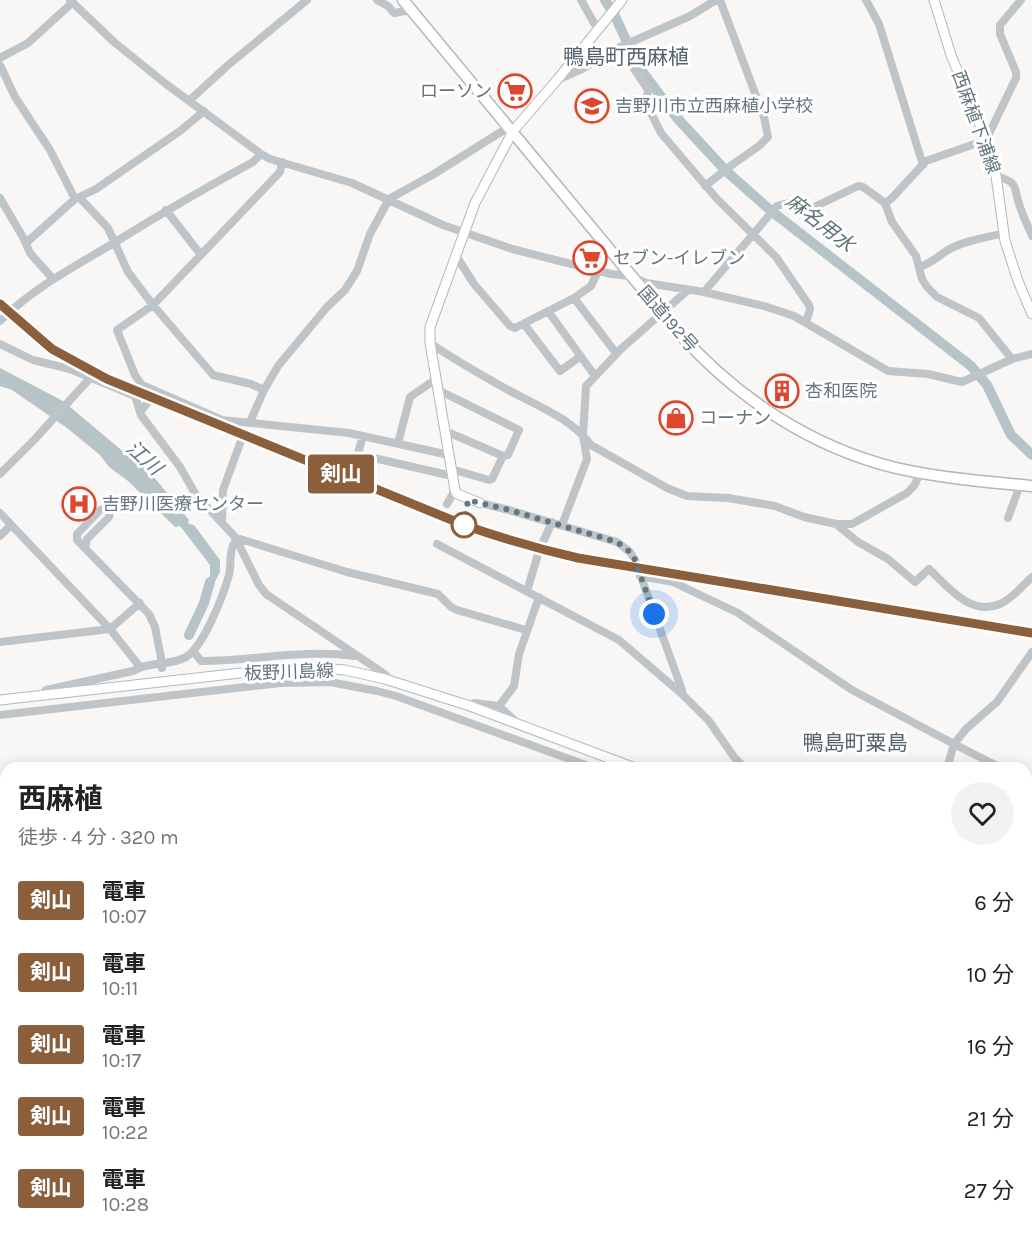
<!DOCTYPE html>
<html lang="ja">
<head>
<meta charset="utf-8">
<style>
	body { margin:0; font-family:Karla,"Noto Sans JP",sans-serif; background:#f2f2f2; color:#222; height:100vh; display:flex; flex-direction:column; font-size:22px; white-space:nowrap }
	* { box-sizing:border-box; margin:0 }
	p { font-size:20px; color:#767676 }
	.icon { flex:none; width:33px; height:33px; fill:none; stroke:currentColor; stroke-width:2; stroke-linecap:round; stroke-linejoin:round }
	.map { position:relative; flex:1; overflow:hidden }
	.panel { position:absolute; left:0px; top:762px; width:1032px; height:474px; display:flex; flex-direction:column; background:#fff; border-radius:18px 18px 0 0; box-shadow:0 3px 15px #0003 }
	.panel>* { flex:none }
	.badge { padding:0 12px; border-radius:4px; font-size:21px; line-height:39px }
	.you { position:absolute; width:30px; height:30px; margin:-15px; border:4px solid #fff; border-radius:50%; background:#1a73e8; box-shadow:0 0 0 9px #1a73e833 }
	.map>.badge { position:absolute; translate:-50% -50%; box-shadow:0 0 0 3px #fff }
	.round { display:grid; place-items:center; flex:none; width:63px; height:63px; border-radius:32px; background:#f2f2f2 }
	.summary { display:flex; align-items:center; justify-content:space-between; height:102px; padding:0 18px }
	h1 { font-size:28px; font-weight:700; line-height:45px }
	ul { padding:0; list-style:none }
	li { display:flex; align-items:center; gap:18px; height:72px; padding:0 18px }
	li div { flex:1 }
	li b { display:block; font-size:22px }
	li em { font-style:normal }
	li .badge { min-width:66px; font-weight:700; text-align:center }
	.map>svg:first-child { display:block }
	.green { fill:#d8dcd4 }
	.water { fill:#b6c4c7 }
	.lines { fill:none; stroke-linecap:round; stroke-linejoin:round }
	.river { stroke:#b6c4c7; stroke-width:10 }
	.major-casing { stroke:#b2b8bb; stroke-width:11 }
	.highway-casing { stroke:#b2b7ba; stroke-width:13 }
	.minor { stroke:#bec4c7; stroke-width:8 }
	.major { stroke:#fff; stroke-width:9 }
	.highway { stroke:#fff; stroke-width:10 }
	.rail { stroke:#a0a8ac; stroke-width:1.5; stroke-dasharray:9 4.5; stroke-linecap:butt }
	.minor-bridge { stroke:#bec4c7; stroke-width:8 }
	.line-casing { stroke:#fff; stroke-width:14 }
	.line { stroke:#8b5e3c; stroke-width:9 }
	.walk { stroke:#64767f; stroke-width:6; stroke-dasharray:0 10.8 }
	.stop-dot { fill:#fff; stroke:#8b5e3c; stroke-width:3 }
	.labels { text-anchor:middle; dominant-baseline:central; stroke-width:6; stroke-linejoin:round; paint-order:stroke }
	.poi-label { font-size:18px; fill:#64767f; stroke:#fff; text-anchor:start }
	.street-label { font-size:18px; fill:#64767f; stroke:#fff }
	.water-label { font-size:20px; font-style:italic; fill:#5e757a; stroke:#fff }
	.quarter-label { font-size:21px; fill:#55636a; stroke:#fff }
</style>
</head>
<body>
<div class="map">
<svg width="1032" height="1236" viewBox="0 0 1032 1236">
	<rect width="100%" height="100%" fill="#f8f7f5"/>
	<path class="green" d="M865,1230H961L930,1236H862Z"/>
	<path class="water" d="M0,368L63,401L132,459L141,461L189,520L188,522L189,524L194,525L220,560V572L208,596L204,594L210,575V565L180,526L175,527L128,481L109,467L100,455L67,428L12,390L0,386Z
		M6,1124V1230H548L574,1236H0V1125Z"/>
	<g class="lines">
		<path class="river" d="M605,0L614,14L638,66L678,119L726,171L770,210L971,366L987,385L1011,435L1032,455
			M189,635L204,603L210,582"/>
		<defs>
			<path id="major" d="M934,0L951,55L986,140L996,176L1005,241L1018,281L1032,314
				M480,503L457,494L455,490L430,343V327L475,203L513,131L557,80L622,0
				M0,700L285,668L307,667L345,670L385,679L470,706L635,768
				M1026,889L1032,890"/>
			<path id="highway" d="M403,0L678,332C736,397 810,447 896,468C940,478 987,482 1032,486"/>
		</defs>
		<use href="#major" class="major-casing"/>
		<use href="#highway" class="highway-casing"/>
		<path class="minor" d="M70,0L114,42L166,84L261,154L270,159L352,183L443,225L512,249L611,274L631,276L646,283L704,292L764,306L794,316L888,371L928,374L962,382L1012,359L1032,354
			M377,0L388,6L394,13L411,10
			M581,0L598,30
			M866,0L879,24L923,165
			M620,47L648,90L646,103L661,133L717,199L776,257L809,305L810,309L806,323
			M0,58L28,43L73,2
			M0,65L15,97L50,150L75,199
			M557,80L582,69L620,47L690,16L716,0
			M190,100L227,66L307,0
			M282,162L280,172L153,305L117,330L135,375L142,385L222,420L349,433L449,455
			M996,176C1019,183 1013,185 1019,204C1022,214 1028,226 1032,236
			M705,186L729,167L759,146L768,137L764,117L720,0
			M0,198L24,239L30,253L53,279
			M80,198L108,228L128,272L153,305L213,375L251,384L264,390
			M885,203L892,222L916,256L922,279L927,287L937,297L979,318L1012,359
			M166,210L201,255
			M26,243L75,199L96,189L180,131L204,111
			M455,254L474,284L510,326L515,328L574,298L591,286L598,271
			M919,267C931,264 938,256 948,250C965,240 986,238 1004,233
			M704,292L777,206L788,203L812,208L858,186L863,187L885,203L892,198L926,161L986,140L1016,78V72L1000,34V25L1021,0
			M574,298L616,353
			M548,311L595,376
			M0,321C34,287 76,266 117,241C162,213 207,187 253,162L261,154
			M524,324L560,371L581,356
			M430,343C456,361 483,376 510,391C538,406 572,419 591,445L667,488L687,496L728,498L775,506L804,517L836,524H852L907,493L914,486L920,473
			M0,344L33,360L70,369L135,396L141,415L180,467L196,495L235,537L259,585L266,594L386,675L385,679
			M438,390L519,430L508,455L503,456L445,431
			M140,412L156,392
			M250,422L264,390L278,366L327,307L345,290L357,271L370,234L389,199L434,174L504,130L513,131
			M363,436L358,453L361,455L452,476
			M398,443L410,397L436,379
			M451,469L489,480L492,479L503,456
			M0,474L35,439L91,377
			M480,503L509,510L617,542L630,552L635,560L682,690V694L709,721L734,757L745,768
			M447,504L455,490
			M0,513L110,629L140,667
			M1008,518L1020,485
			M222,522L223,490L242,438
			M836,524L858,542L888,559L915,582L929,569C947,586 971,617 1000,604C1012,599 1022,586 1032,577
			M562,525L587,459L583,435L586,386L621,349L688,290
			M0,536L11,525
			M236,540L240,539L347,572L438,594L451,607L457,610L526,630
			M437,544L619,640L682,694
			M85,547L87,539L109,517L110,512L107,509L100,510L77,534V540L149,614L155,627L161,658
			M640,576L673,582L738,613L852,690L954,744L947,768
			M527,591L539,551L552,522
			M0,642L110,629L140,603
			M194,652L201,661C252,661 302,649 354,656
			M43,694L46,690L133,671C149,661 171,666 186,657C204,646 223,596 229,575C232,562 228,552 236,540
			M470,706L474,703L499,706L514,686L519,654L539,597
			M499,706L515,721
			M0,715L281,683L330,682L377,691L396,696L594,768
			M1001,768L954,744L966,729L997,702L1032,652
			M1026,782L1032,786
			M1026,903L1032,905"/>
		<use href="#major" class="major"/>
		<use href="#highway" class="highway"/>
		<path class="rail" d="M0,304L53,349L107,379L464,525C501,538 539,549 578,558L1032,633"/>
		<path class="minor-bridge" d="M161,658L162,668"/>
	</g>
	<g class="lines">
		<defs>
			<path id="line" d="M0,304L52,349L107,379L464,525C501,538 539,549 578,558L1032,633"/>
		</defs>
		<use href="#line" class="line-casing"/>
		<use href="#line" class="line"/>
		<path class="walk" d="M464,525L468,500L509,510L617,542L630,552L635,560L654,614"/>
	</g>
	<defs>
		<symbol id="supermarket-ring" viewBox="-11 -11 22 22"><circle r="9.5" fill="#fff" stroke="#de472f" stroke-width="1.5"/><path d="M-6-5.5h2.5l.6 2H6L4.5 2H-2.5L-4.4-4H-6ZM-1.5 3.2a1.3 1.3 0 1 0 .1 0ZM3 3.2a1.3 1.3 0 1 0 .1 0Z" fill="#de472f"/></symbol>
		<symbol id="school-ring" viewBox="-11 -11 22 22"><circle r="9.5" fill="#fff" stroke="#de472f" stroke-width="1.5"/><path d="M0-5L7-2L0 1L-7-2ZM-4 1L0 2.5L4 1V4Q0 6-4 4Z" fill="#de472f"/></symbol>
		<symbol id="building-ring" viewBox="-11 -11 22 22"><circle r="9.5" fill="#fff" stroke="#de472f" stroke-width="1.5"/><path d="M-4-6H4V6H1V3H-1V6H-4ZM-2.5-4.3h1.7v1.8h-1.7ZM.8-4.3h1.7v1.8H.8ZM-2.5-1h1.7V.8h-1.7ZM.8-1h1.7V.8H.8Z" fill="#de472f"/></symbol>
		<symbol id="shop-ring" viewBox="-11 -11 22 22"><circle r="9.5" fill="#fff" stroke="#de472f" stroke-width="1.5"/><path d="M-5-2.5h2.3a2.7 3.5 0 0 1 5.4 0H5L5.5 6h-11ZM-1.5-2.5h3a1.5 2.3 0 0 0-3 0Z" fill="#de472f"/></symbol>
		<symbol id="hospital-ring" viewBox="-11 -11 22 22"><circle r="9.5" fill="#fff" stroke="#de472f" stroke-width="1.5"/><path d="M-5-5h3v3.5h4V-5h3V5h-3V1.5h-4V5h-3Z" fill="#de472f"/></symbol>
	</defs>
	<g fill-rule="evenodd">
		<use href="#supermarket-ring" x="496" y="72" width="38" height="38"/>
		<use href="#school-ring" x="573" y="87" width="38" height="38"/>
		<use href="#supermarket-ring" x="571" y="239" width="38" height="38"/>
		<use href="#building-ring" x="763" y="372" width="38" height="38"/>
		<use href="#shop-ring" x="657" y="399" width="38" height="38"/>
		<use href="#hospital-ring" x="60" y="485" width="38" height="38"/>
	</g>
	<circle class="stop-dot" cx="464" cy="525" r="12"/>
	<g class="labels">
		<g class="poi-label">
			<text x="492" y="91" text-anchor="end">ローソン</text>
			<text x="615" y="106">吉野川市立西麻植小学校</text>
			<text x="613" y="258">セブン-イレブン</text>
			<text x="805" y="391">杏和医院</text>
			<text x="699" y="418">コーナン</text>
			<text x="102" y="504">吉野川医療センター</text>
		</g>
		<g class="street-label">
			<text transform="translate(976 122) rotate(70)">西麻植下浦線</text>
			<text transform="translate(668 319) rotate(49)">国道192号</text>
			<text transform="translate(289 672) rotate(-2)">板野川島線</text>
		</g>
		<g class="water-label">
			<text transform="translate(820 223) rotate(38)">麻名用水</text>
			<text transform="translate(144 458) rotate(42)">江川</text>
		</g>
		<g class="quarter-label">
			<text x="626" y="57">鴨島町西麻植</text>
			<text x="855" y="743">鴨島町粟島</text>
		</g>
	</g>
</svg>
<div class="you" style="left:654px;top:614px"></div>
<b class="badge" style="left:341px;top:474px;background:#8b5e3c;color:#fff">剣山</b>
<section class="panel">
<div class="summary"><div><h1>西麻植</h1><p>徒歩 · 4 分 · 320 m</p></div><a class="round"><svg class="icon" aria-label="heart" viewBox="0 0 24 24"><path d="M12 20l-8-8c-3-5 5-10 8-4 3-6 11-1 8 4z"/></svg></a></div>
<ul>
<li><span class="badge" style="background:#8b5e3c;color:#fff">剣山</span><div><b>電車</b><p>10:07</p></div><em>6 分</em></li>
<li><span class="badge" style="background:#8b5e3c;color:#fff">剣山</span><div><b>電車</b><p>10:11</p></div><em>10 分</em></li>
<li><span class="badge" style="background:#8b5e3c;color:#fff">剣山</span><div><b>電車</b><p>10:17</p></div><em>16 分</em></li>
<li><span class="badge" style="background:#8b5e3c;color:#fff">剣山</span><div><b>電車</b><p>10:22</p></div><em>21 分</em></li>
<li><span class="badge" style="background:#8b5e3c;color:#fff">剣山</span><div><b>電車</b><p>10:28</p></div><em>27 分</em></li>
</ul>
</section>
</div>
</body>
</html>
